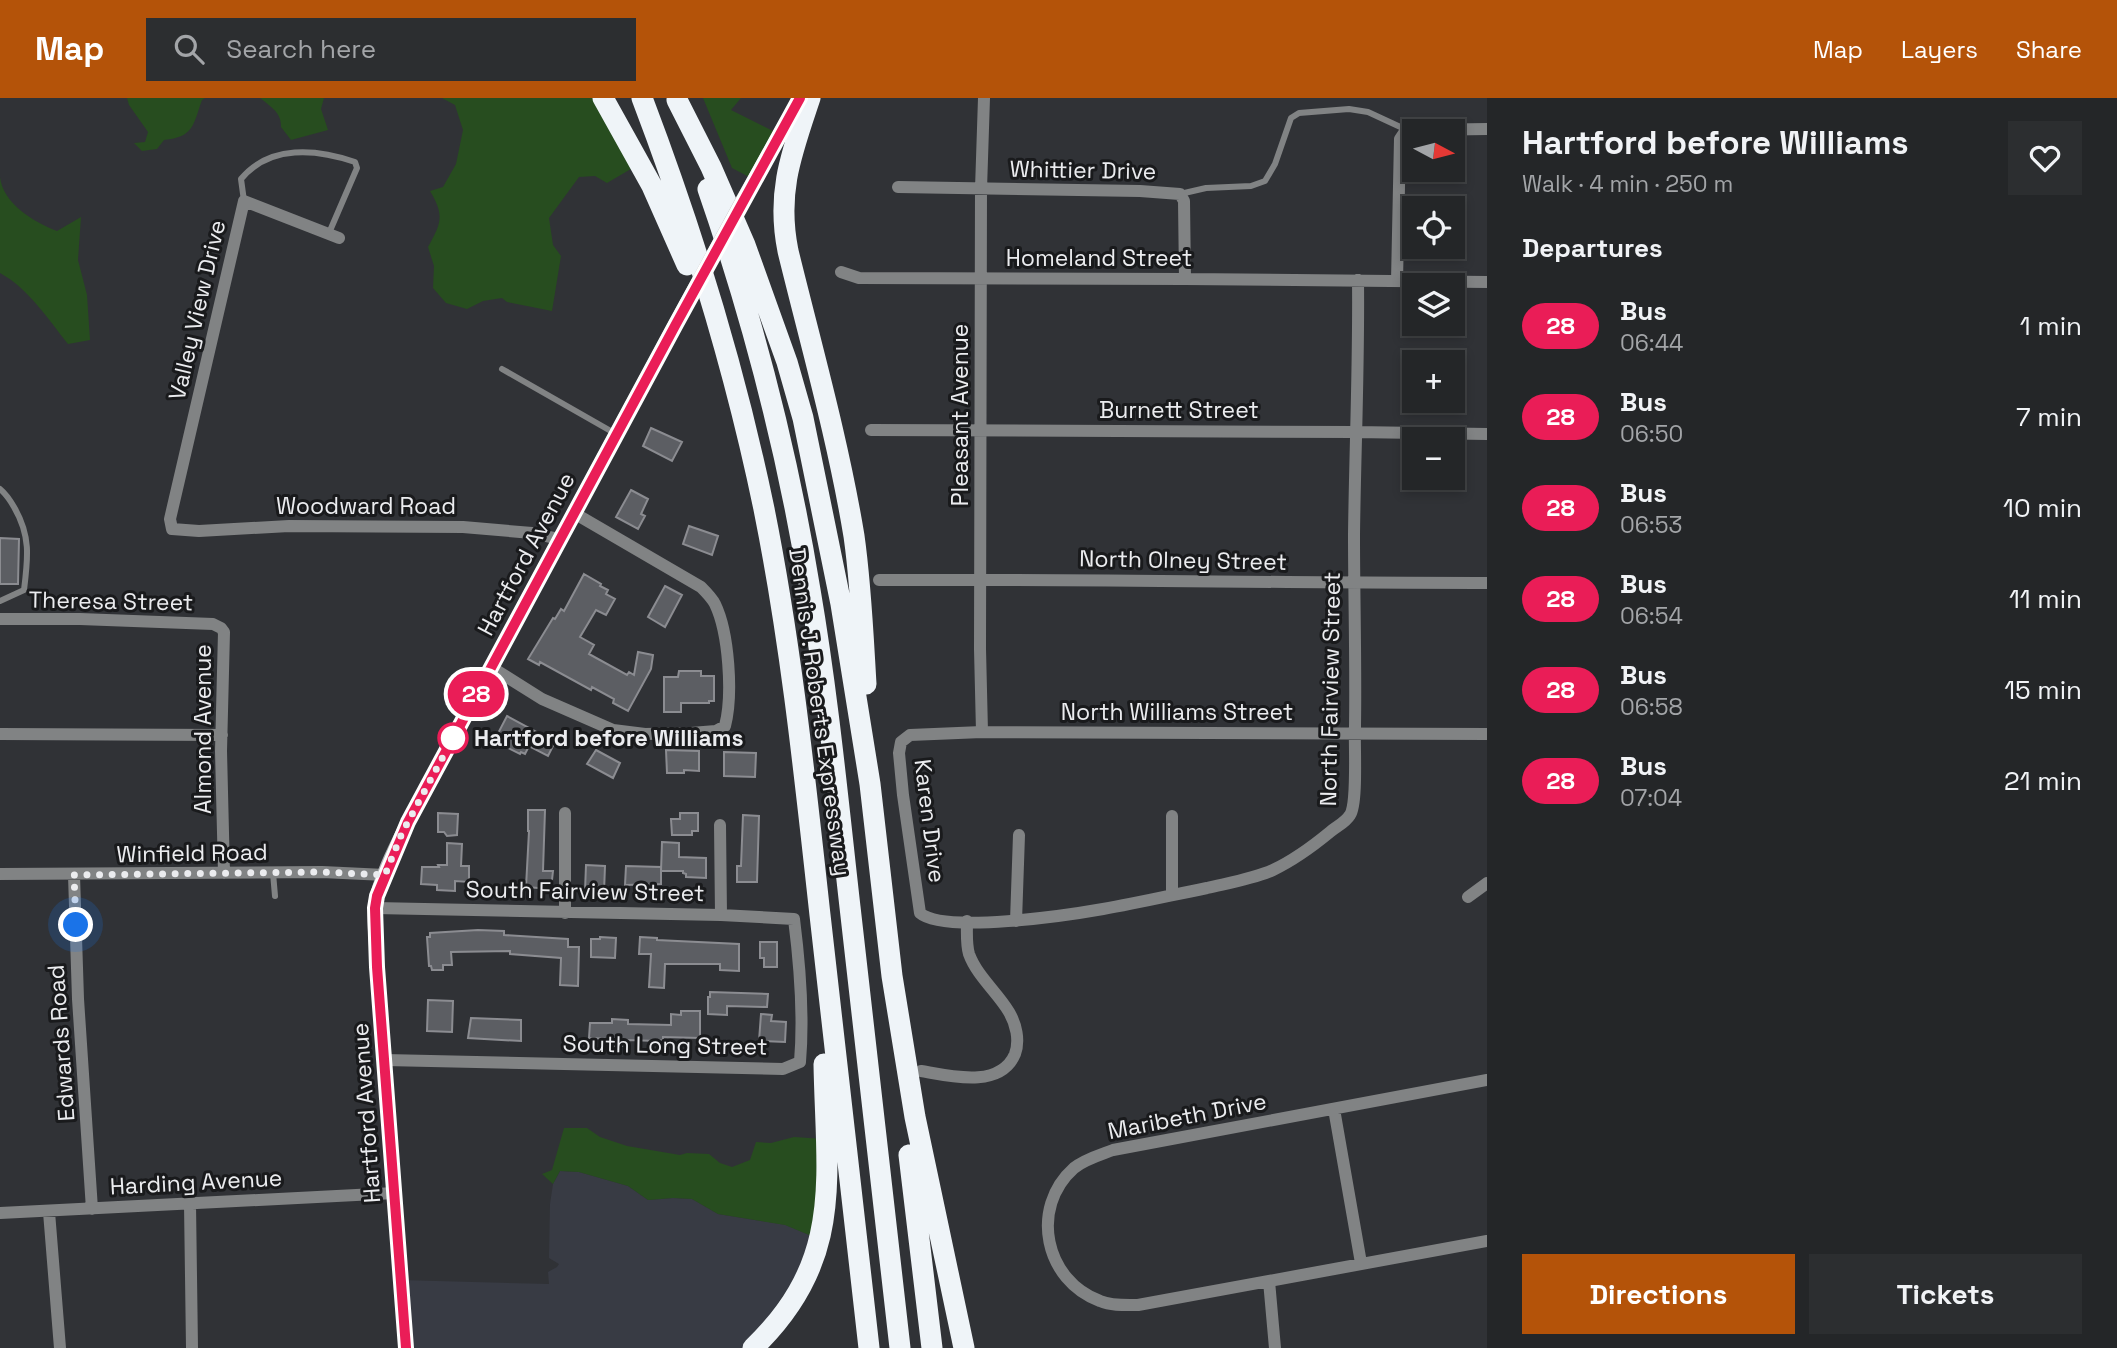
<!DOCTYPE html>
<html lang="en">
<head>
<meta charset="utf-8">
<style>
	body { margin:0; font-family:"Space Grotesk",sans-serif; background:#2c2e30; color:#f1f3f6; height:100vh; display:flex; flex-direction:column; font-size:26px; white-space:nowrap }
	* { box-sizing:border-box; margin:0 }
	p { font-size:23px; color:#a3a5a8 }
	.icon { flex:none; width:38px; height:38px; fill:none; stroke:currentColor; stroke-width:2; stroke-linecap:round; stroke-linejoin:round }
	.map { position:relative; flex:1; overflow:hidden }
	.side { display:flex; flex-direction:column; background:#242628; width:630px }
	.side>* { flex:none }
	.badge { padding:0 14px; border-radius:23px; font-size:24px; line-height:46px }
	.needle { width:46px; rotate:97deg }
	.tools { position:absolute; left:1402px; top:21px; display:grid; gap:14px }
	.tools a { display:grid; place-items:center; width:63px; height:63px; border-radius:0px; background:#242628; box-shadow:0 4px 10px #0003,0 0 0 2px #414345; font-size:35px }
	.you { position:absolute; width:35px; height:35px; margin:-18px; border:5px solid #fff; border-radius:50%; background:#1a73e8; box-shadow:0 0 0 10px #1a73e833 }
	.map>.badge { position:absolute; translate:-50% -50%; box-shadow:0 0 0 4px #fff }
	h2 { padding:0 35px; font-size:26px; line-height:63px }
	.round { display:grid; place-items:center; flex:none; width:74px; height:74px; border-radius:0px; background:#2c2e30 }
	.head { display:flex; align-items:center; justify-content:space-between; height:119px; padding:0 35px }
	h1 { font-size:33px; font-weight:600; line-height:52px }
	.button { display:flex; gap:14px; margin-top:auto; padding:14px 35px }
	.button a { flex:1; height:80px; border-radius:0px; background:#b45309; color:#fff; font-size:28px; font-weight:600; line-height:80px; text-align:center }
	.button a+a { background:#2c2e30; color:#f1f3f6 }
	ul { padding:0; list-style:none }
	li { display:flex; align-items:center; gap:21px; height:91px; padding:0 35px }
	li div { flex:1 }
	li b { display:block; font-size:26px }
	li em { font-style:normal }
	li .badge { min-width:77px; font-weight:700; text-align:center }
	header { display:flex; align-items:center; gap:42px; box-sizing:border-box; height:98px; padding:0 35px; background:#b45309; color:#fff }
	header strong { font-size:33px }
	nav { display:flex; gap:38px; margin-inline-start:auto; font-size:24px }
	.search { width:490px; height:63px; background:#2c2e30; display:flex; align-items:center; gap:18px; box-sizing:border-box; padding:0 24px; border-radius:0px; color:#a3a5a8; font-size:26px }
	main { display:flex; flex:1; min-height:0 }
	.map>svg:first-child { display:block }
	.built { fill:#383b44 }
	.green { fill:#274d1f }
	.building { fill:#5c5e63; stroke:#8b8c91; stroke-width:2 }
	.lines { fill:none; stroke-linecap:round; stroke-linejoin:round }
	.service { stroke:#818384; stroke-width:6 }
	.minor { stroke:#818384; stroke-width:12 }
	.secondary { stroke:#adb1b3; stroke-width:14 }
	.motorway { stroke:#eff4f8; stroke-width:21 }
	.secondary-bridge { stroke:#adb1b3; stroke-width:14 }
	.line-casing { stroke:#fff; stroke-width:16 }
	.line { stroke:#ea1d57; stroke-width:10 }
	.walk { stroke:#ebecef; stroke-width:7; stroke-dasharray:0 12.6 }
	.stop-dot { fill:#fff; stroke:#ea1d57; stroke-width:3.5 }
	.labels { text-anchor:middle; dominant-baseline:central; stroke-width:6; stroke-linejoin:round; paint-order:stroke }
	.street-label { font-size:23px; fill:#ebecef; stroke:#191a1c }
	.stop-label { font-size:23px; font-weight:bold; fill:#ebecef; stroke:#191a1c; text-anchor:start }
</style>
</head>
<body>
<header>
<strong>Map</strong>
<div class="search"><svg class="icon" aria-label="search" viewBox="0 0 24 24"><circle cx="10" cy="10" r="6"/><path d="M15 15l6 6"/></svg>Search here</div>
<nav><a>Map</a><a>Layers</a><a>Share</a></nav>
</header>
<main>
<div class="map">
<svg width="1487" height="1250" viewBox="0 0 1487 1250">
	<rect width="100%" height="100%" fill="#303236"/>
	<path class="built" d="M560,1073L579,1074L628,1088L648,1102L673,1100L692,1101L718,1116L786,1127L814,1139L804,1167L747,1250H403L400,1182L549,1186L548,1174L557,1169L559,1166L549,1160L550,1106L553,1086Z"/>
	<path class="green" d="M127,0H205L202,2C193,27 194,39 164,42L157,51L142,53L134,45L145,44L148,34L129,7Z
		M260,0H324L321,11L328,32L291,42L281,29C282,15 270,8 260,0Z
		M442,0H599L636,68L607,85L595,78L579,79L549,120L553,147L561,158L552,213L507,204L502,200L483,203L467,211L446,205L433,190L434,168L428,149C441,125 445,118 430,93L443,89L456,66L463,32L455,7Z
		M703,0H741L731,12L775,34L751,80L732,70Z
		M0,79C3,106 34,124 57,133L81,119L78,162L87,197L90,242L68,246C48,221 29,191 0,175Z
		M564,1030H587L600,1039L627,1048L680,1057L687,1055L709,1056L720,1065L732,1069L750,1062L756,1044L771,1045L794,1039L824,1041L814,1139L785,1127L718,1116L692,1101L673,1100L648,1102L628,1088L579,1074L560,1073L553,1086L542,1076L552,1072Z"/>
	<path class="building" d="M651,330L682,344L672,363L643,348Z
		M631,392L648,401L641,416L645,418L638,431L616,419Z
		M689,428L718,438L712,457L683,446Z
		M0,440L19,441L18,486H0Z
		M584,476L601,486L600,488L608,492L606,496L615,501L606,517L596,512L580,539L594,547L589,556L627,577L629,574L634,577L638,554L653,557L651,571L628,613L613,605L614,601L592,589L591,592L540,564L539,567L528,561L553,520L555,521L561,511L564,513Z
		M665,488L682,497L665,529L648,519Z
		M679,573H701V578H714V603H709V605H681V614H664V579H678Z
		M507,618L555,644L548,658L529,648L525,656L521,654L520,656L494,643Z
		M596,652L620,665L613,680L587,666Z
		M666,652L699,653V673L684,672V675H667Z
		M724,654L756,655L755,679L724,678Z
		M528,712H545L543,773H553L551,791L526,789L529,733H528Z
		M438,715L458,716L457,737L447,738L444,734H438Z
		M680,715H698V733H692V737H672L671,721H680Z
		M743,717L759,718L757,784H737V768H741Z
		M662,744L679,745V759L706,760V780L686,779V776L683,775V773H661Z
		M447,745L462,746L461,768H469V784L455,783V793L437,792V787L421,786L422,769H439L438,767H447Z
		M586,767L605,768L604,794L585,793Z
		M626,768L661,769V786L625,787Z
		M478,832L504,833V837L568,841V849H579L578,888L560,887L561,860L510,856V853L451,854L452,867H443V872H432L431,868H429L427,839H430V835Z
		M600,839L616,840L615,860L591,859V841H600Z
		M640,839L657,840V842L739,846V873L720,872V866H665L664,890L649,889L651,856H639Z
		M760,844H777V869H764V860H760Z
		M710,894L768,896L767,909L727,908V917L708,916V899H710Z
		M428,902L453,903L452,934L427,933Z
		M681,913H700V940L663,939V942L658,943L627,942V948H611V941L589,940L590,925H612V921L628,922V926L671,927V916L681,917Z
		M761,916L772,917L771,923L786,924L785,944L759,943Z
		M471,920L521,922V943L468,940Z"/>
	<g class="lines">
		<path class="service" d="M1180,96L1206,90L1251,88L1265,83L1275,66L1291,20L1299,15L1349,11L1368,14L1409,33
			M244,103L241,81C270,46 317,51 355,64L357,70L329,135
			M502,271L616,336
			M0,391C6,396 10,402 14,409C31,438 28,460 24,492L0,503
			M273,775L275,798"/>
		<path class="minor" d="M898,89L1140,93L1180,96L1184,103L1185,181
			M339,140L244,103L170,421L172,431L199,433L289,428L463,429L532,435L559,441
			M841,174L859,180L1185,181L1487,184
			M1358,182C1359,267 1355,352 1354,437C1354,500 1356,564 1355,628C1354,645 1358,705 1350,717C1345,725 1337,728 1330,734C1313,748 1294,762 1273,772C1253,781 1228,785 1207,790C1172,797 1138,805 1103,811C1069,817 944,836 920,815L903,697L899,655L901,644L910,637L982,634L1487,636
			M1397,183L1400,41L1404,35L1420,32L1487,31
			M871,332L1355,334L1487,336
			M879,482C1081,481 1284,485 1487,485
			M0,521H80L213,526L221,530L224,534L221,653L224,775
			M491,569L542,601L613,632L645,636L691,635L716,633L725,628C733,597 729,535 715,506C712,500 706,494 701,489L574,415
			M982,634L980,551L981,91L984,0
			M0,636L222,637
			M1172,718V797
			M720,727L721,817
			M0,776L322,774L385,777
			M74,777L78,901L92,1111
			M1468,799L1487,785
			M375,810L721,817L794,821C800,868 804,917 800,964L783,971L385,962
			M565,815V715
			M1016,823L1019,737
			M921,973C950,978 1000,991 1015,956C1020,942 1016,926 1009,914C997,894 977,878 969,856C966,846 967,834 967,823
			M1487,982L1113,1052C1100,1057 1085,1061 1074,1070C1029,1110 1045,1183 1100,1203C1112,1208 1126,1207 1138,1207L1487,1143
			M1334,1011L1361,1165
			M190,1106L192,1250
			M49,1114L60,1250
			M0,1115L395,1095
			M1269,1183L1275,1250"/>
		<path class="secondary" d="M742,103L800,0
			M406,1250L377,869C377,849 373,827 375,807C379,781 396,748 408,724L686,206"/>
		<path class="motorway" d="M603,0L652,88L687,167
			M642,0C693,134 735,271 764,411C791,545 805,681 820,817C836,961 853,1106 869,1250
			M810,0C792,54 776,94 788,153C811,247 838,341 854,438C861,487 863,536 866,586
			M677,2L711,69L745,147L787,264L803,320L841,506L870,686L892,878L915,1019L964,1250
			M708,91C753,221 788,357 810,492C828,597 838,703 850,809C867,956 883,1103 900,1250
			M909,1057L932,1250
			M753,1250C845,1162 826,1080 824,966"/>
		<path class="secondary-bridge" d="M686,206L742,103"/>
	</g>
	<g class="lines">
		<defs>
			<path id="line" d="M406,1250L377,869L375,810L377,798L408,724L676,226L800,0"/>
		</defs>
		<use href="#line" class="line-casing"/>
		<use href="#line" class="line"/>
		<path class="walk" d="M76,827L74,777L322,774L385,777L402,735L453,640"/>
	</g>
	<circle class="stop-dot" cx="453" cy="640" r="14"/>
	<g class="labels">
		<g class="street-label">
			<text transform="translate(1083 72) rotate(1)">Whittier Drive</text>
			<text x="1099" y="160">Homeland Street</text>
			<text transform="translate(197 212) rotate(-77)">Valley View Drive</text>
			<text x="1179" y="312">Burnett Street</text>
			<text transform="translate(960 317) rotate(-90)">Pleasant Avenue</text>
			<text x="366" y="408">Woodward Road</text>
			<text transform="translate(526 456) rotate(-62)">Hartford Avenue</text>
			<text transform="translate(1183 462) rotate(1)">North Olney Street</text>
			<text transform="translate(111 503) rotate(1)">Theresa Street</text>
			<text transform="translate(1330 591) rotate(-89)">North Fairview Street</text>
			<text transform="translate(820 614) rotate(82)">Dennis J. Roberts Expressway</text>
			<text x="1177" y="614">North Williams Street</text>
			<text transform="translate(203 631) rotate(-90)">Almond Avenue</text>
			<text transform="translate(930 723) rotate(83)">Karen Drive</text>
			<text transform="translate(192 755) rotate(-1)">Winfield Road</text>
			<text transform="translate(585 793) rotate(1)">South Fairview Street</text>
			<text transform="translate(61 945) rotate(-94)">Edwards Road</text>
			<text transform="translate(665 947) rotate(1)">South Long Street</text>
			<text transform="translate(366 1015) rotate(-94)">Hartford Avenue</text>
			<text transform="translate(1187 1018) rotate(-11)">Maribeth Drive</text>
			<text transform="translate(196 1084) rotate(-3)">Harding Avenue</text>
		</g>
		<g class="stop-label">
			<text x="474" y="640">Hartford before Williams</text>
		</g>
	</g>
</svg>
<div class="tools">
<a><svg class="needle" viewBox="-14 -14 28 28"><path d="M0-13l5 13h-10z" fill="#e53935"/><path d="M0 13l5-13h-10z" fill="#a3a5a8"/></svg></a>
<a><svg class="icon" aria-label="locate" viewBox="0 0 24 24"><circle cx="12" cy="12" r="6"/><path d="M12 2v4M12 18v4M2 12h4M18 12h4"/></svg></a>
<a><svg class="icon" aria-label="layers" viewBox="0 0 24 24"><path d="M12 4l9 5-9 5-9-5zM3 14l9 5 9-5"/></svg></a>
<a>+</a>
<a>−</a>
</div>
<div class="you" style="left:76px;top:827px"></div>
<b class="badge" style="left:476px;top:596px;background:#ea1d57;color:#fff">28</b>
</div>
<section class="side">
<div class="head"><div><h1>Hartford before Williams</h1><p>Walk · 4 min · 250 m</p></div><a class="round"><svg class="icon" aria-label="heart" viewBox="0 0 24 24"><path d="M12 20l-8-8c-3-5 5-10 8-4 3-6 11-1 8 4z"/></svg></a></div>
<h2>Departures</h2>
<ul>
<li><span class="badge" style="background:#ea1d57;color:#fff">28</span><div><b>Bus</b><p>06:44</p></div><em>1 min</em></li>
<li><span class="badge" style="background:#ea1d57;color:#fff">28</span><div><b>Bus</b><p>06:50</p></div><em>7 min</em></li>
<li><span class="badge" style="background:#ea1d57;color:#fff">28</span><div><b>Bus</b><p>06:53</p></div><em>10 min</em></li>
<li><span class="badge" style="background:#ea1d57;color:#fff">28</span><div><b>Bus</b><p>06:54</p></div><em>11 min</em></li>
<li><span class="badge" style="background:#ea1d57;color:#fff">28</span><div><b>Bus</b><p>06:58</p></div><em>15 min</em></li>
<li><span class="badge" style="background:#ea1d57;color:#fff">28</span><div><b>Bus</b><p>07:04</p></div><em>21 min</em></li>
</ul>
<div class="button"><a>Directions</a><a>Tickets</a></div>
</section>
</main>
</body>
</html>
